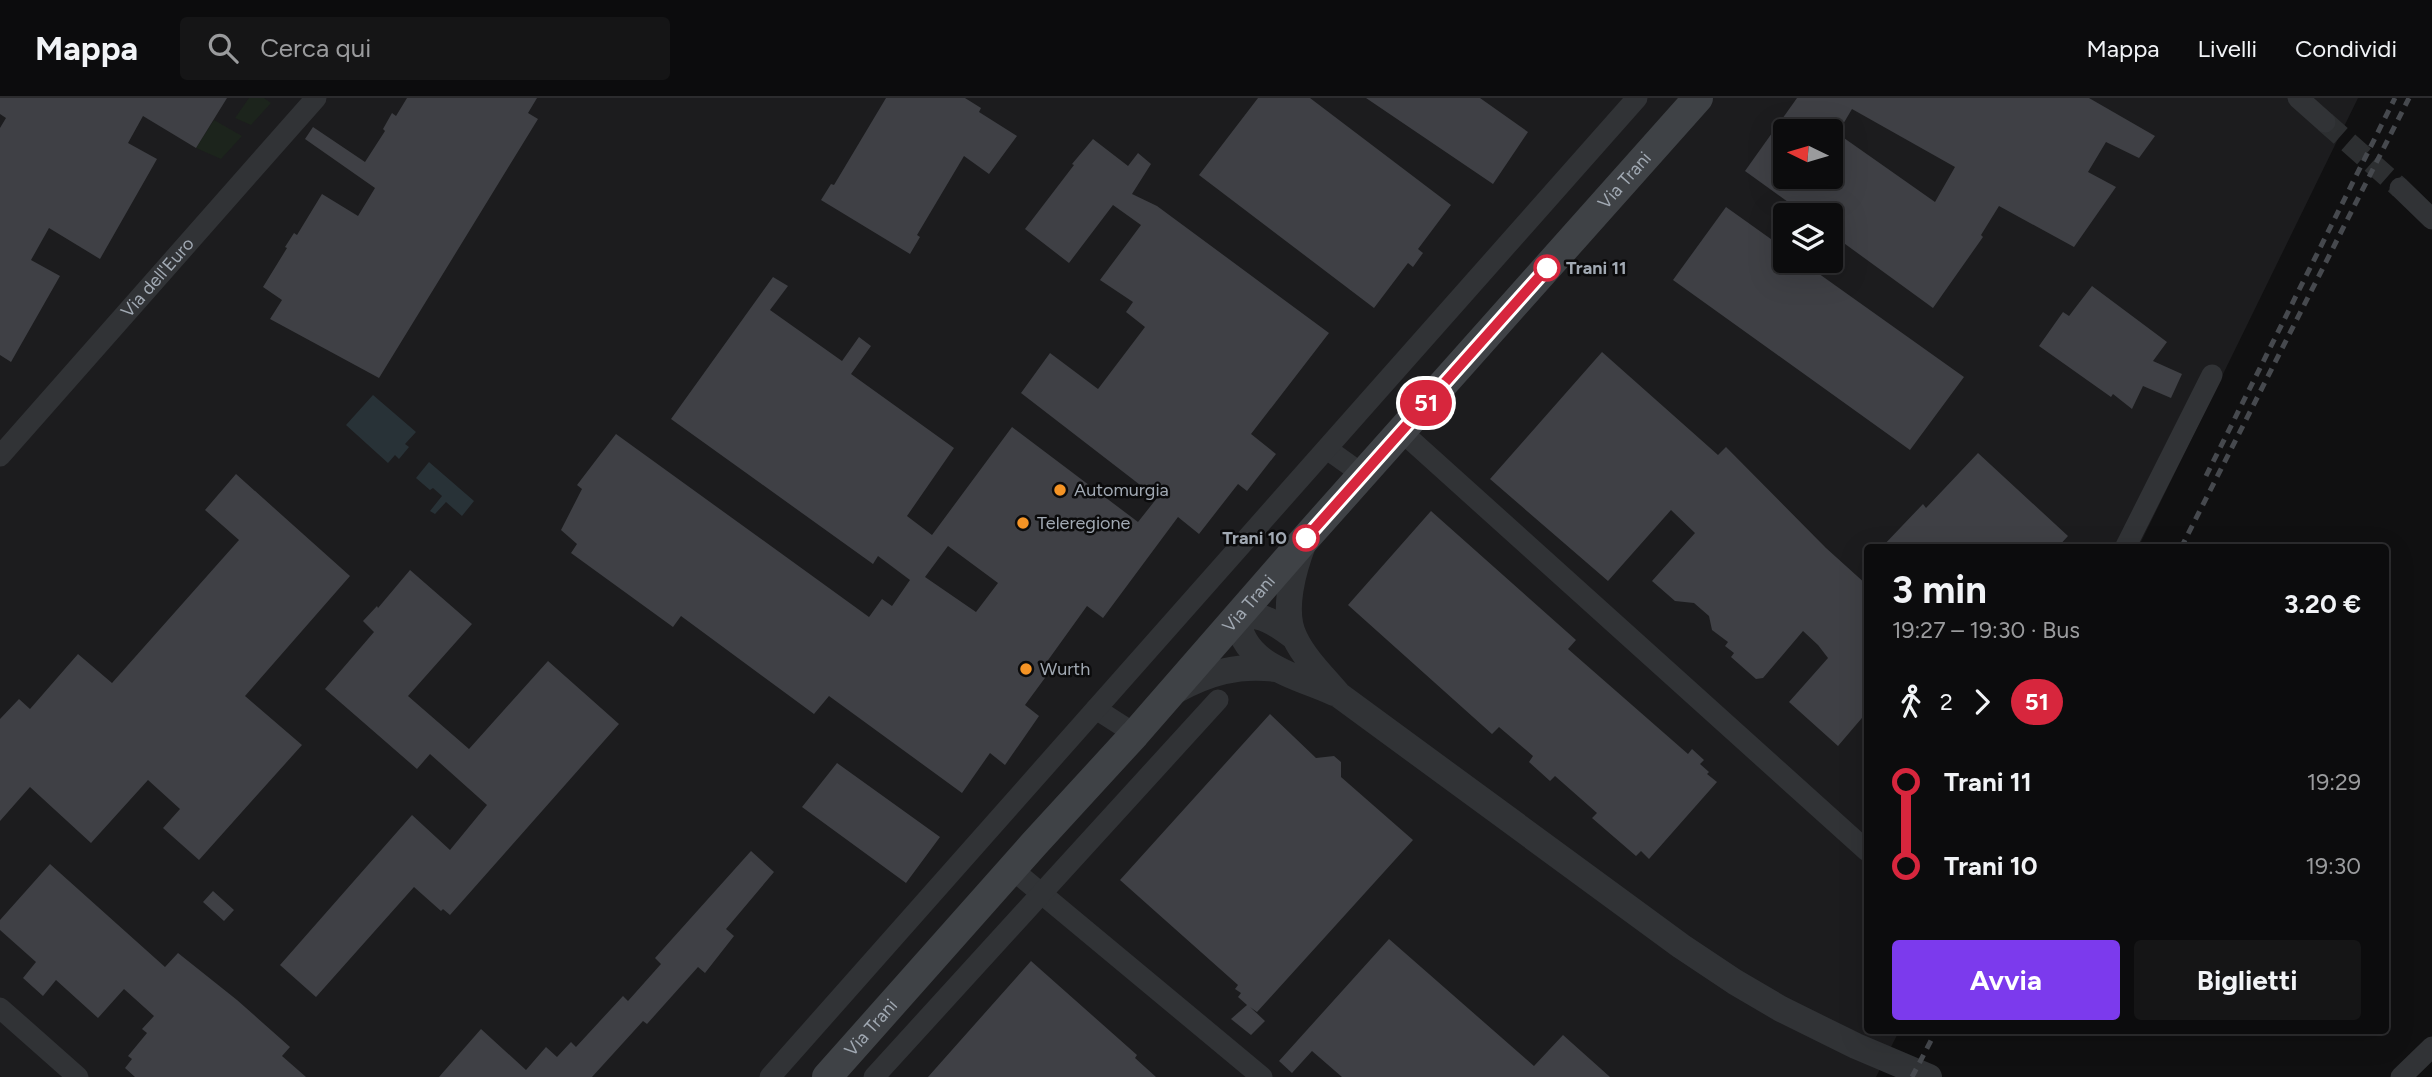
<!DOCTYPE html>
<html lang="it">
<head>
<meta charset="utf-8">
<style>
	body { margin:0; font-family:Figtree,sans-serif; background:#151516; color:#f1f3f6; height:100vh; display:flex; flex-direction:column; font-size:26px; white-space:nowrap }
	* { box-sizing:border-box; margin:0 }
	p { font-size:23px; color:#9a9b9d }
	.icon { flex:none; width:38px; height:38px; fill:none; stroke:currentColor; stroke-width:2; stroke-linecap:round; stroke-linejoin:round }
	.map { position:relative; flex:1; overflow:hidden }
	.panel { position:absolute; left:1864px; top:446px; width:525px; height:490px; display:flex; flex-direction:column; background:#0c0c0d; border-radius:7px; box-shadow:0 7px 28px #0002,0 0 0 2px #2c2c2e }
	.panel>* { flex:none }
	.badge { padding:0 14px; border-radius:23px; font-size:24px; line-height:46px }
	.needle { width:46px; rotate:275deg }
	.fabs { position:absolute; left:1773px; top:21px; display:grid; gap:14px }
	.fabs a { display:grid; place-items:center; width:70px; height:70px; border-radius:7px; background:#0c0c0d; box-shadow:0 7px 28px #0002,0 0 0 2px #2c2c2e; font-size:35px }
	.map>.badge { position:absolute; translate:-50% -50%; box-shadow:0 0 0 4px #fff }
	.legs { display:flex; align-items:center; gap:10px; height:77px; padding:0 28px; font-size:23px }
	.legs p { margin-inline-start:auto }
	.summary { display:flex; align-items:center; justify-content:space-between; height:119px; padding:0 28px }
	h1 { font-size:38px; font-weight:700; line-height:52px }
	.cta { display:flex; gap:14px; margin-top:auto; padding:14px 28px }
	.cta a { flex:1; height:80px; border-radius:7px; background:#7c3aed; color:#fff; font-size:28px; font-weight:700; line-height:80px; text-align:center }
	.cta a+a { background:#151516; color:#f1f3f6 }
	ul { padding:0 28px; list-style:none }
	li { display:flex; align-items:center; gap:24px; height:84px; font-size:26px }
	li i { display:grid; place-items:center; width:10px; height:100%; margin:0 9px; background:currentColor }
	li i::after { content:''; width:18px; height:18px; margin:-9px; border:5px solid; border-radius:50%; background:#0c0c0d }
	li p { margin-inline-start:auto }
	li:first-child i { background:linear-gradient(#0000 50%,currentColor 0) }
	li:last-child i { background:linear-gradient(currentColor 50%,#0000 0) }
	header { display:flex; align-items:center; gap:42px; box-sizing:border-box; height:98px; padding:0 35px; background:#0c0c0d; border-bottom:2px solid #2c2c2e }
	header strong { font-size:33px }
	nav { display:flex; gap:38px; margin-inline-start:auto; font-size:24px }
	.search { width:490px; height:63px; background:#151516; display:flex; align-items:center; gap:18px; box-sizing:border-box; padding:0 24px; border-radius:7px; color:#9a9b9d; font-size:26px }
	.map>svg:first-child { display:block }
	.built { fill:#1c1c1e; fill-rule:evenodd }
	.green { fill:#1c241c }
	.water { fill:#283237 }
	.building { fill:#3f4045; fill-rule:evenodd }
	.lines { fill:none; stroke-linecap:round; stroke-linejoin:round }
	.minor-tunnel { stroke:#2d2f31; stroke-width:21; stroke-dasharray:21 10; stroke-linecap:butt }
	.minor { stroke:#313336; stroke-width:21 }
	.tertiary { stroke:#313336; stroke-width:26 }
	.secondary { stroke:#3f4246; stroke-width:30 }
	.rail { stroke:#46494e; stroke-width:5; stroke-dasharray:9 7; stroke-linecap:butt }
	.line-1-casing { stroke:#fff; stroke-width:16 }
	.line-1 { stroke:#d7263d; stroke-width:10 }
	.stop-1-dot { fill:#fff; stroke:#d7263d; stroke-width:3.5 }
	.poi-dot { fill:#f59425; stroke:#0b0b0c; stroke-width:2.5 }
	.labels { text-anchor:middle; dominant-baseline:central; stroke-width:5; stroke-linejoin:round; paint-order:stroke }
	.street-label { font-size:18px; fill:#a1a9b3; stroke:#0b0b0c }
	.stop-label { font-size:18px; font-weight:bold; fill:#a1a9b3; stroke:#0b0b0c; text-anchor:start }
	.poi-label { font-size:18px; fill:#a1a9b3; stroke:#0b0b0c; text-anchor:start }
</style>
</head>
<body>
<header>
<strong>Mappa</strong>
<div class="search"><svg class="icon" aria-label="search" viewBox="0 0 24 24"><circle cx="10" cy="10" r="6"/><path d="M15 15l6 6"/></svg>Cerca qui</div>
<nav><a>Mappa</a><a>Livelli</a><a>Condividi</a></nav>
</header>
<div class="map">
<svg width="2432" height="979" viewBox="0 0 2432 979">
	<rect width="100%" height="100%" fill="#101011"/>
	<path class="built" d="M0,0H2358L2138,450H1867V933H1899L1876,979H0ZM1785,33H1830V79H1785ZM1785,117H1830V163H1785Z"/>
	<path class="green" d="M249,0H264L271,5L251,27L235,20Z
		M214,22L242,38L221,61L196,50Z"/>
	<path class="water" d="M373,297L416,334L405,346L409,349L399,361L395,357L388,365L346,327Z
		M429,364L474,403L462,418L446,404L435,416L430,413L442,398L433,390L430,392L416,380Z"/>
	<path class="building" d="M0,0H227L196,50L143,18L128,45L157,61L100,161L49,130L31,162L60,178L11,264L0,257V30L6,20L0,16Z
		M407,0H537L528,15L538,21L379,280L270,221L282,202L263,189L287,150L285,149L294,135L297,137L322,96L358,118L375,90L305,41L313,29L365,64L385,33L383,31L392,15L396,18Z
		M886,0H965L981,10L979,14L1017,38L989,76L964,58L917,137L920,139L910,156L821,102L831,86L834,87Z
		M1258,0H1310L1451,107L1418,151L1423,155L1413,169L1408,165L1374,210L1199,77Z
		M1366,0H1480L1528,34L1493,86Z
		M1797,0H2089L2155,38L2139,60L2106,44L2088,74L2116,89L2074,149L1999,108L1981,137L1983,139L1933,210L1830,135V117H1806L1745,73ZM1852,11L1955,69L1935,104L1834,33H1839ZM1785,33H1830V79H1785Z
		M1093,41L1128,68L1138,55L1151,66L1132,96L1157,108L1329,235L1251,336L1276,356L1247,393L1238,386L1199,436L1178,419L1103,520L1087,508L1046,565L1053,569L1025,607L1039,618L1005,667L990,655L962,695L829,598L814,616L681,518L673,529L571,455L577,446L561,432L582,391L577,387L616,336L869,519L882,501L892,508L910,482L878,458L873,466L671,321L773,179L788,188L770,212L842,263L859,239L871,248L851,276L954,350L907,418L932,437L1012,329L1138,424L1157,400L1021,295L1050,255L1098,291L1145,229L1126,214L1133,204L1100,182L1141,127L1113,107L1069,165L1025,131L1074,67L1072,66ZM948,448L998,485L976,514L925,479Z
		M1726,109L1785,151V163H1801L1964,279L1910,352L1673,182Z
		M2092,188L2167,244L2153,263L2182,276L2171,300L2143,288L2132,311L2113,296L2111,299L2039,248L2063,214L2069,218Z
		M1602,254L1718,357L1726,349L1826,450L1867,487V614L1838,648L1789,604L1828,560L1818,547L1803,533L1763,580L1756,581L1731,559L1734,555L1725,548L1728,544L1712,532L1709,518L1694,505L1675,503L1652,483L1695,435L1671,412L1608,483L1490,381Z
		M1978,355L2068,438L2057,450H1881L1923,406L1926,410Z
		M236,376L350,478L245,598L302,647L199,762L163,730L180,711L148,682L91,745L30,689L0,723V621L19,601L30,611L78,556L112,585L239,442L205,412Z
		M1431,413L1576,542L1568,551L1688,656L1692,651L1704,662L1700,666L1709,674L1707,676L1717,684L1649,761L1641,753L1636,758L1592,720L1597,715L1555,678L1550,683L1529,664L1533,658L1499,629L1492,636L1348,507Z
		M410,472L472,526L408,598L469,651L548,563L619,626L450,817L443,811L441,813L414,789L316,899L280,867L412,717L450,752L487,707L430,656L417,671L325,591L374,534L363,523L377,508L378,510Z
		M1270,616L1316,660L1334,658L1341,664V679L1413,742L1257,914L1250,909L1265,923L1251,937L1231,921L1247,907L1238,899L1241,895L1235,891L1238,887L1120,782Z
		M837,665L940,739L906,785L802,709Z
		M751,753L774,774L726,831L734,838L705,875L698,869L647,926L643,923L592,979H439L481,931L526,972L546,949L557,959L571,944L576,949L623,898L628,903L661,866L655,860Z
		M50,766L165,869L178,855L237,902L290,949L282,958L306,979H135L125,970L132,961L128,958L147,935L142,931L154,918L124,891L98,920L56,882L43,898L23,880L36,864L0,832V822Z
		M213,793L234,812L224,823L203,804Z
		M1389,841L1534,968L1563,937L1610,979H1342L1312,953L1292,975L1279,963Z
		M1031,863L1137,957L1135,960L1156,979H928Z"/>
	<g class="lines">
		<path class="minor-tunnel" d="M2325,24L2400,90"/>
		<g class="minor">
			<path d="M2298,0L2325,24"/>
			<path d="M2400,90L2432,121"/>
			<path d="M1401,333L1867,753"/>
			<path d="M1327,351L1362,376"/>
			<path id="s1" d="M0,358L316,0"/>
			<path d="M2125,450L2212,277"/>
			<path d="M1096,611L1135,636"/>
			<path d="M1012,771L1262,979"/>
			<path d="M0,910L78,979"/>
			<path d="M770,979L1637,0"/>
			<path d="M874,979L1218,602"/>
			<path d="M2401,979L2432,949"/>
		</g>
		<path class="tertiary" d="M1304,444C1294,470 1281,513 1295,540C1305,561 1324,579 1339,597L1681,848L1735,884L1781,911L1856,948L1929,979
			M1294,539C1277,526 1260,514 1238,518C1240,567 1297,578 1334,595
			M1175,593C1208,575 1238,566 1276,571"/>
		<path class="secondary" id="s2" d="M827,979L1034,746L1135,636L1306,440L1698,0"/>
		<path class="rail" d="M2206,378L2395,0
			M2181,450L2409,0
			M1912,979L1936,933"/>
	</g>
	<g class="lines">
		<defs>
			<path id="line-1" d="M1306,440L1547,170"/>
		</defs>
		<use href="#line-1" class="line-1-casing"/>
		<use href="#line-1" class="line-1"/>
	</g>
	<g class="stop-1-dot">
		<circle cx="1547" cy="170" r="12"/>
		<circle cx="1306" cy="440" r="12"/>
	</g>
	<g class="poi-dot">
		<circle cx="1060" cy="392" r="7"/>
		<circle cx="1023" cy="425" r="7"/>
		<circle cx="1026" cy="571" r="7"/>
	</g>
	<g class="labels">
		<g class="street-label">
			<text stroke="none"><textPath href="#s2" startOffset="1200">Via Trani</textPath></text>
			<text stroke="none"><textPath href="#s1" startOffset="238">Via dell'Euro</textPath></text>
			<text stroke="none"><textPath href="#s2" startOffset="634">Via Trani</textPath></text>
			<text stroke="none"><textPath href="#s2" startOffset="66">Via Trani</textPath></text>
		</g>
		<g class="stop-label">
			<text x="1566" y="170">Trani 11</text>
			<text x="1287" y="440" text-anchor="end">Trani 10</text>
		</g>
		<g class="poi-label">
			<text x="1074" y="392">Automurgia</text>
			<text x="1037" y="425">Teleregione</text>
			<text x="1040" y="571">Wurth</text>
		</g>
	</g>
</svg>
<div class="fabs">
<a><svg class="needle" viewBox="-14 -14 28 28"><path d="M0-13l5 13h-10z" fill="#e53935"/><path d="M0 13l5-13h-10z" fill="#9a9b9d"/></svg></a>
<a><svg class="icon" aria-label="layers" viewBox="0 0 24 24"><path d="M12 4l9 5-9 5-9-5zM3 14l9 5 9-5"/></svg></a>
</div>
<b class="badge" style="left:1426px;top:305px;background:#d7263d;color:#fff">51</b>
<section class="panel">
<div class="summary"><div><h1>3 min</h1><p>19:27 – 19:30 · Bus</p></div><b>3.20 €</b></div>
<div class="legs"><svg class="icon" aria-label="walk" viewBox="0 0 24 24"><circle cx="13" cy="4" r="2"/><path d="M13 8l-2 6 4 7M11 14l-3 7M7 12l3-4h3l4 4"/></svg>2<svg class="icon" aria-label="forward" viewBox="0 0 24 24"><path d="M9 5l7 7-7 7"/></svg><b class="badge" style="background:#d7263d;color:#fff">51</b></div>
<ul>
<li><i style="color:#d7263d"></i><b>Trani 11</b><p>19:29</p></li>
<li><i style="color:#d7263d"></i><b>Trani 10</b><p>19:30</p></li>
</ul>
<div class="cta"><a>Avvia</a><a>Biglietti</a></div>
</section>
</div>
</body>
</html>
